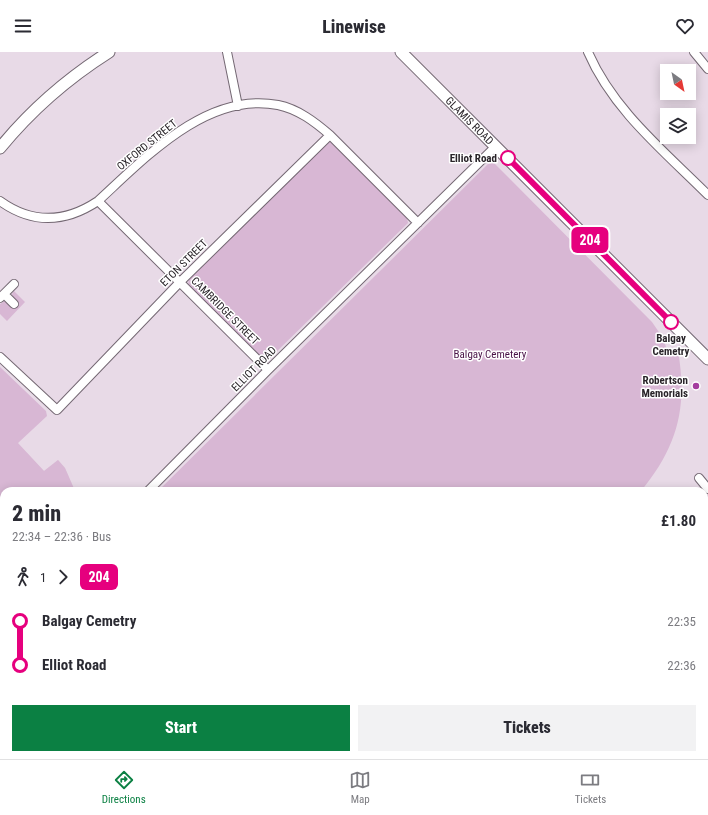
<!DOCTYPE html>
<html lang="en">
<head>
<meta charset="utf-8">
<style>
	body { margin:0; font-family:"Roboto Condensed",sans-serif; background:#f2f2f3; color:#2b2b33; height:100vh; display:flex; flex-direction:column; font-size:15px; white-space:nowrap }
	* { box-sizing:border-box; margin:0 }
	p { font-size:13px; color:#7c7c81 }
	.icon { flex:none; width:22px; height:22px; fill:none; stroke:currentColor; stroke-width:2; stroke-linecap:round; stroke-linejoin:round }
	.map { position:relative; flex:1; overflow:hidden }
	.panel { position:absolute; left:0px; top:435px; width:708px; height:272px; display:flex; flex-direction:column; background:#fff; border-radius:12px 12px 0 0; box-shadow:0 2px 10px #0003 }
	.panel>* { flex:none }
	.badge { padding:0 8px; border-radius:6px; font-size:14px; line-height:26px }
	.needle { width:26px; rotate:147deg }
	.tools { position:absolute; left:660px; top:12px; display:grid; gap:8px }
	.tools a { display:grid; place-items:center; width:36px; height:36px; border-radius:0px; background:#fff; box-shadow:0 2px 10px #0003; font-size:20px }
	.map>.badge { position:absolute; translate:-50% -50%; box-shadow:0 0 0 2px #fff }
	.legs { display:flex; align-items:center; gap:6px; height:44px; padding:0 12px; font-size:13px }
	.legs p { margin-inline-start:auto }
	.summary { display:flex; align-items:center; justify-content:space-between; height:68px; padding:0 12px }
	h1 { font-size:22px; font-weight:800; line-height:30px }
	.primary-button { display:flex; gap:8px; margin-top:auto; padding:8px 12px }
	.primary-button a { flex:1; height:46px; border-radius:0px; background:#0b8043; color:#fff; font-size:16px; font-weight:800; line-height:46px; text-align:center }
	.primary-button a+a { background:#f2f2f3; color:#2b2b33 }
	ul { padding:0 12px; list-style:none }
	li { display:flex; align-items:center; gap:14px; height:44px; font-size:15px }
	li i { display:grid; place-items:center; width:6px; height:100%; margin:0 5px; background:currentColor }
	li i::after { content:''; width:10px; height:10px; margin:-5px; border:3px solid; border-radius:50%; background:#fff }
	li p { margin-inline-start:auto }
	li:first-child i { background:linear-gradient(#0000 50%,currentColor 0) }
	li:last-child i { background:linear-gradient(currentColor 50%,#0000 0) }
	header { display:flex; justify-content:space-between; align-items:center; height:52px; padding:0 12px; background:#fff; font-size:18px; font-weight:800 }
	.dock { display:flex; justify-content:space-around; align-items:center; height:56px; border-top:1px solid #e1e1e2; background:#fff; font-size:11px; color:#7c7c81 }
	.dock a { display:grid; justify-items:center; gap:2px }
	.dock .selected { color:#0b8043 }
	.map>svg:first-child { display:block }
	.built { fill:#e0cdde }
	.green { fill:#d8b7d4 }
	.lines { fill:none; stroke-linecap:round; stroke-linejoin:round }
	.minor-casing { stroke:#746873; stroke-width:10 }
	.tertiary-casing { stroke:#746873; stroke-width:13 }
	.minor { stroke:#fff; stroke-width:8 }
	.tertiary { stroke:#fff; stroke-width:11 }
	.line-1-casing { stroke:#fff; stroke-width:9 }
	.line-1 { stroke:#e6007e; stroke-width:6 }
	.stop-1-dot { fill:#fff; stroke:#e6007e; stroke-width:2 }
	.poi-dot { fill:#a43c9f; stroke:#fff; stroke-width:1.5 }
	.labels { text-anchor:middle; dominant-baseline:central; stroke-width:3; stroke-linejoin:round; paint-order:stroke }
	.street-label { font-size:11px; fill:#292429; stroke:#fff }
	.stop-label { font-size:11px; font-weight:bold; fill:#292429; stroke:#fff; text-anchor:end }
	.park-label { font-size:11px; fill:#491247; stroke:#fff }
	.poi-label { font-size:11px; font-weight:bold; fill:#292429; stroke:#fff; text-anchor:end }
</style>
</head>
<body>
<header><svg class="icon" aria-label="menu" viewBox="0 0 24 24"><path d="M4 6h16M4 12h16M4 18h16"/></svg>Linewise<svg class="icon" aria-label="heart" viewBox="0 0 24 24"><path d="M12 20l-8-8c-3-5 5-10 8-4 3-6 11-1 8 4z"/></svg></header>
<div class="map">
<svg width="708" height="707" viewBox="0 0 708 707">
	<rect width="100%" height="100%" fill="#e8dae7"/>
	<path class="built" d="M27,401L44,419L58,408L65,416L75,439H4V703H117L112,707H0V425Z"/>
	<path class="green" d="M331,89L407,165L408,171L268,308H263L188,233L189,226L328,90Z
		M493,110L652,270L663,286L668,301L678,299C688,356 677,395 641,439H158L488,112Z
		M14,239L25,250L7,269L0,262V252L5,249L13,255L18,250L13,245L12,242Z
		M0,315L46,359L47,364L18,391L44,419L58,408L65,416L75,439H4V472L0,477Z
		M4,586C4,599 7,659 0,665V588Z
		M70,703H514L511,707H72L69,704Z"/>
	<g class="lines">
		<defs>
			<path id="minor" d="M227,0L238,54
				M588,0C613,58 664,99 708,143
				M694,0L708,17
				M0,149C32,172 65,171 98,149C145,106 207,39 278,53C298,57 315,70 330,83L418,171
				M98,149L268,318
				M4,242L14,252
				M0,246L14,232
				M0,305L57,358L180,230L330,83
				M699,426L708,437
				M148,439L268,318L496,94
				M704,529L708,522
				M704,553L708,555
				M704,622L708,625
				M0,669L4,664"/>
			<g id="tertiary">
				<path id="s1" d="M401,0L708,307"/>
				<path d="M0,96C31,58 68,26 109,0"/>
				<path d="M704,592L708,585"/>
				<path d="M631,707L634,703"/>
			</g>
		</defs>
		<use href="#minor" class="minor-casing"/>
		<use href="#tertiary" class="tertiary-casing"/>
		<use href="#minor" class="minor"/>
		<use href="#tertiary" class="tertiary"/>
	</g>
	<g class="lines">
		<defs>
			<path id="line-1" d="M508,106L671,270"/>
		</defs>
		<use href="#line-1" class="line-1-casing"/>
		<use href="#line-1" class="line-1"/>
	</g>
	<g class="stop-1-dot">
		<circle cx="508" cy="106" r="7"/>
		<circle cx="671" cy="270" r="7"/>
	</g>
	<circle class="poi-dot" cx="696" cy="334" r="4"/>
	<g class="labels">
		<g class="street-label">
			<text stroke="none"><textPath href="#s1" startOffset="97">GLAMIS ROAD</textPath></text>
			<text transform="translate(147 93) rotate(-39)">OXFORD STREET</text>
			<text transform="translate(184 211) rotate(-45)">ETON STREET</text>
			<text transform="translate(225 259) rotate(45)">CAMBRIDGE STREET</text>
			<text transform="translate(254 317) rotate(-45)">ELLIOT ROAD</text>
		</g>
		<g class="stop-label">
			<text x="497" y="106">Elliot Road</text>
			<text x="671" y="286" text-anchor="middle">Balgay<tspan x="671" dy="13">Cemetry</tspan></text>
		</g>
		<g class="park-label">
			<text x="490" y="302">Balgay Cemetery</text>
		</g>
		<g class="poi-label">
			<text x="688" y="328">Robertson<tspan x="688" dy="13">Memorials</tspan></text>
		</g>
	</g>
</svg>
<div class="tools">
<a><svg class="needle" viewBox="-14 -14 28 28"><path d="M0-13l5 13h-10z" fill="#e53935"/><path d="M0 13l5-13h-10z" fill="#7c7c81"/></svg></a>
<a><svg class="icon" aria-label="layers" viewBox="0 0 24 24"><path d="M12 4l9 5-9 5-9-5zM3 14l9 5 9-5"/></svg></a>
</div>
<b class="badge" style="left:590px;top:188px;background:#e6007e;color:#fff">204</b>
<section class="panel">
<div class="summary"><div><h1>2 min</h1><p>22:34 – 22:36 · Bus</p></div><b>£1.80</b></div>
<div class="legs"><svg class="icon" aria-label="walk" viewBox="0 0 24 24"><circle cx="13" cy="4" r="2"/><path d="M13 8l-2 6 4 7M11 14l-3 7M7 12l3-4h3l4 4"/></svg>1<svg class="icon" aria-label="forward" viewBox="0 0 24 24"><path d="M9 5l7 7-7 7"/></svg><b class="badge" style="background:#e6007e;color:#fff">204</b></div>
<ul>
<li><i style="color:#e6007e"></i><b>Balgay Cemetry</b><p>22:35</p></li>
<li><i style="color:#e6007e"></i><b>Elliot Road</b><p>22:36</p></li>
</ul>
<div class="primary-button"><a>Start</a><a>Tickets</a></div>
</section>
</div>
<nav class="dock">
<a class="selected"><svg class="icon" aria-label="directions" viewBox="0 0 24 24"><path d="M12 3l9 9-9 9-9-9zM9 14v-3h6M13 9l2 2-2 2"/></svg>Directions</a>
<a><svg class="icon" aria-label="map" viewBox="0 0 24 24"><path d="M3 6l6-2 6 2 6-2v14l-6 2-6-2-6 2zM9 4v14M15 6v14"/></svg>Map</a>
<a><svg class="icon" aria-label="tickets" viewBox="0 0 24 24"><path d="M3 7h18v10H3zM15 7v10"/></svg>Tickets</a>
</nav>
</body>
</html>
